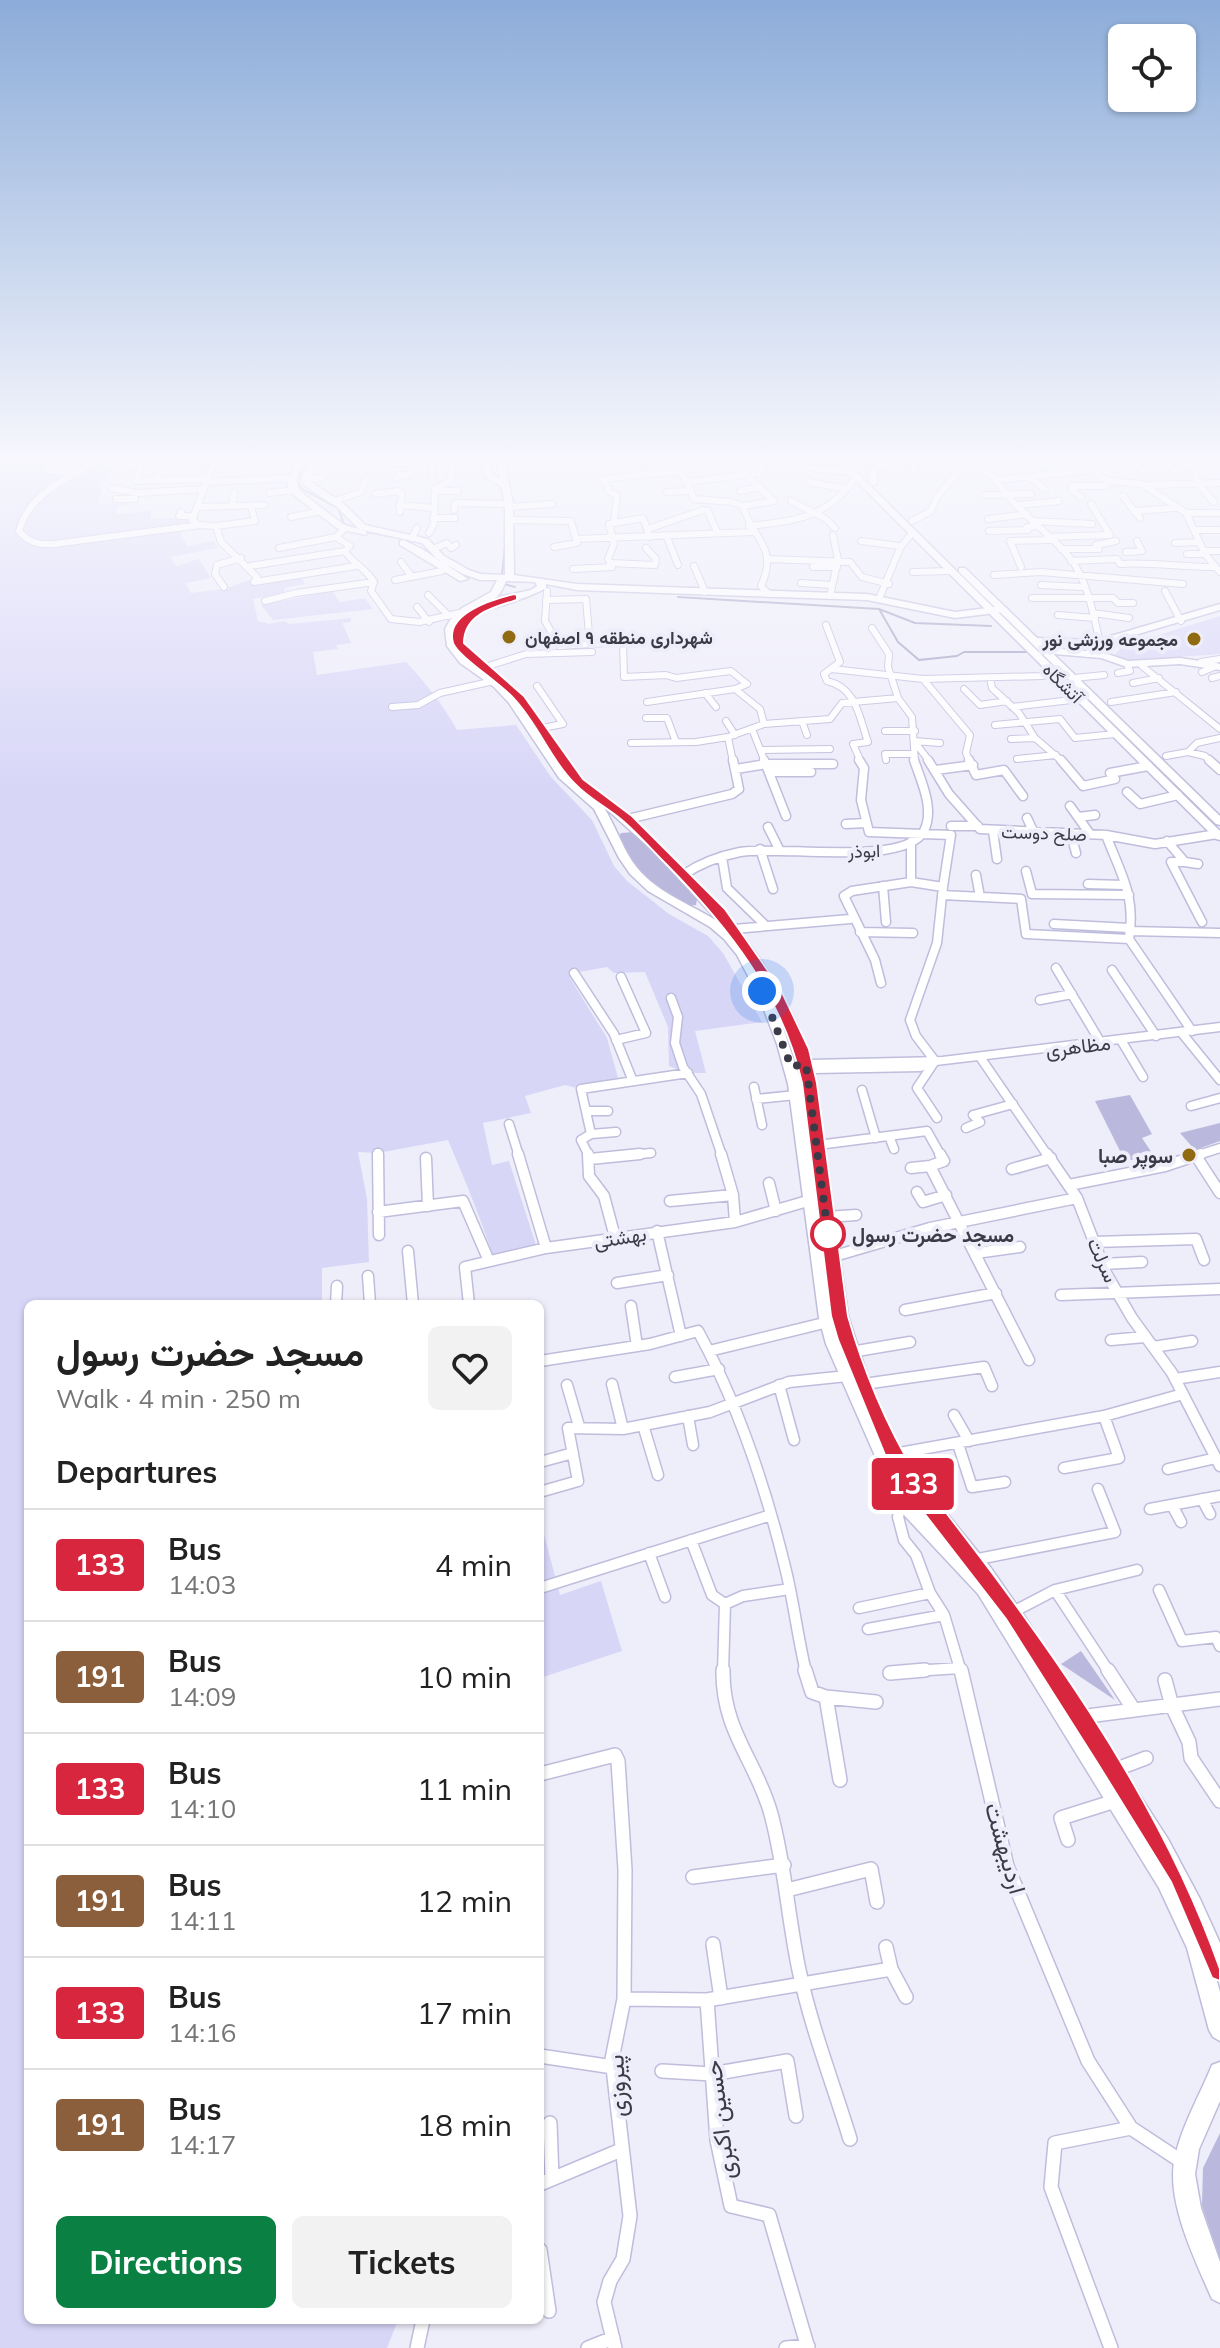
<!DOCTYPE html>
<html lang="en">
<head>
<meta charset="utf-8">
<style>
	body { margin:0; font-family:Mulish,Vazirmatn,sans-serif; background:#f2f2f2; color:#222; height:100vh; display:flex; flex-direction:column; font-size:30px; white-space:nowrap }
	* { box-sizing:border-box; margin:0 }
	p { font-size:26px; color:#767676 }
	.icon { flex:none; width:44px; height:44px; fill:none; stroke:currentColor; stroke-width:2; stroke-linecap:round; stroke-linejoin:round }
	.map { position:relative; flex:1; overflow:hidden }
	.drawer { position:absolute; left:24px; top:1300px; width:520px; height:1024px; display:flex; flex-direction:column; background:#fff; border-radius:12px; box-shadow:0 2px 6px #0004 }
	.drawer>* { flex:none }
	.badge { padding:0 16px; border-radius:6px; font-size:28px; line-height:52px }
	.fabs { position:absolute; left:1108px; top:24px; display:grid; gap:16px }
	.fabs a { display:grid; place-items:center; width:88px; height:88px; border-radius:12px; background:#fff; box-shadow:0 2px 6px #0004; font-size:40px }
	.you { position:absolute; width:40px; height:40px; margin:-20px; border:6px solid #fff; border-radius:50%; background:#1a73e8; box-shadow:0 0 0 12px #1a73e833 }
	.map>.badge { position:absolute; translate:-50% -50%; box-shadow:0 0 0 4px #fff }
	h2 { padding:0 32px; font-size:30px; line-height:72px }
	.round { display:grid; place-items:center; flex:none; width:84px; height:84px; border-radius:12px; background:#f2f2f2 }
	.overview { display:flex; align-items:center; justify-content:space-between; height:136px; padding:0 32px }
	h1 { font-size:38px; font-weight:700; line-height:60px }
	.action { display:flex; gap:16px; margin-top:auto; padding:16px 32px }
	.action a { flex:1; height:92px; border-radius:12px; background:#0b8043; color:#fff; font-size:32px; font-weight:700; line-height:92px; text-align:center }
	.action a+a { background:#f2f2f2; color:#222 }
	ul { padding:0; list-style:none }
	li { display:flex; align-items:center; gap:24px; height:112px; padding:0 32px; border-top:2px solid #e0e0e0 }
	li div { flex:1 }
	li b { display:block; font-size:30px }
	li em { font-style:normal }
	li .badge { min-width:88px; font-weight:700; text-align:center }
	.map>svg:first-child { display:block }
	.green { fill:#d8d6f7 }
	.forest { fill:#bab8dc }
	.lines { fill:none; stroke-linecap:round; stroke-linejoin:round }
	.stream { stroke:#a2a0c3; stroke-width:2 }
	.street-far3-casing { stroke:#bfbddc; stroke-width:8 }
	.street-far2-casing { stroke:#bfbddc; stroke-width:11 }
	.street-far1-casing { stroke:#bfbddc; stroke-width:13 }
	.street-casing { stroke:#bfbddc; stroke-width:16 }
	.secondary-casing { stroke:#bfbddc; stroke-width:3 }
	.primary-casing { stroke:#bfbddc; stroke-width:3 }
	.street-far3 { stroke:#fff; stroke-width:6 }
	.street-far2 { stroke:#fff; stroke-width:8 }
	.street-far1 { stroke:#fff; stroke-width:10 }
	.street { stroke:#fff; stroke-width:13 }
	.secondary { fill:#fff; fill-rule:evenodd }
	.primary { fill:#fff; fill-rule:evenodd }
	.line { fill:#d7263d; stroke:#fff; stroke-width:2 }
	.walk { stroke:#3b3a47; stroke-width:8; stroke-dasharray:0 14.4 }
	.poi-dot { fill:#906b11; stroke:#eeedfa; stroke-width:3 }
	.stop-dot { fill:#fff; stroke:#d7263d; stroke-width:4 }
	.labels { text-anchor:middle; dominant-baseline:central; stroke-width:8; stroke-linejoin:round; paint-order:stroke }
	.far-poi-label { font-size:18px; font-weight:bold; fill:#3b3a47; stroke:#eeedfa; text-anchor:start }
	.far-street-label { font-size:18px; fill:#3b3a47; stroke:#eeedfa }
	.street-label { font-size:20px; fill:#3b3a47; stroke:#eeedfa }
	.poi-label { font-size:20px; font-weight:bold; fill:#3b3a47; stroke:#eeedfa; text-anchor:end }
	.stop-label { font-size:20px; font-weight:bold; fill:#3b3a47; stroke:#eeedfa; text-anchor:start }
	.near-street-label { font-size:24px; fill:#3b3a47; stroke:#eeedfa }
</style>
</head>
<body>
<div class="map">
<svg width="1220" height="2348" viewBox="0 0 1220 2348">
	<rect width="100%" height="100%" fill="#eeedfa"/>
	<path class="green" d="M0,460H38L36,463L48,464L43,470L78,475L96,465L116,466L98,486L102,487L98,504L127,503L128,505L117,507L116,514L151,511V519L188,517L195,525L178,527L187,546L214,541L218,548L170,557L176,566L199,559L211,578L186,583L191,593L224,589L249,580L254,584L301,576L305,584L285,588L284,593L253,599L258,621L269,624L284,621L290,624L351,618V622L342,623L351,643L336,645L338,649L313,652L317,675L406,662C426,683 443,705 457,730L516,725L551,777L592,820L614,866L627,881L669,914L708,936L723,953L762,1022L695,1031L706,1073H688L669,1066L668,1027L645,972L614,973L607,967L574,973L570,978L607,1038L618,1078L581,1089L565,1085L525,1096L531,1113L483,1123L492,1165L509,1161L536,1245L493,1256C480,1216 464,1178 448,1140L378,1153L358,1152L367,1199L369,1262L322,1268V1304H28V2320H398L387,2348H0Z
		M332,591L340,602L365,598L373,609L273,620L261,605Z
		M1220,616V654L1123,661L1115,654L1123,646Z
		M540,1519L560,1595L601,1581L622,1651L540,1678Z"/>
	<path class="forest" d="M634,832L697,898L696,905C666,911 631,861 619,837L621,833Z
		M1130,1095L1152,1134L1142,1138L1154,1156L1125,1161L1095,1101Z
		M1220,1123V1141L1195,1150L1180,1133Z
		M1081,1651L1115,1700L1061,1664Z
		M1220,2133V2259L1202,2206L1203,2168Z"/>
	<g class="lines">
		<path class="stream" d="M303,464L298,482L302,489L338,508L344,524L359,529
			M501,486L504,502
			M366,532L394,537
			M405,539L425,552
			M502,575L505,546
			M504,584L515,587
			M678,597L879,609L915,623L991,626
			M879,609L898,642L919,660L957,656L964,652H1027
			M1074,650L1099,646L1209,613"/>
		<defs>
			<path id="street-far3" d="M99,460C67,479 30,492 19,531C29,543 39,545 54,544L200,525
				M215,460L192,520L200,525L216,526L221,542L257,577L254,582L356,566
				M1129,460L1145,472
				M1162,460L1176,471
				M1181,460L1195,469L1197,483L1214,502
				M98,461L122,465L215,461
				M732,461L756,460
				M56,462L46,470L78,474
				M313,462L349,465L350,461
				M382,463H414
				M256,468L259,460
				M810,468L851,472
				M140,470L136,481L207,479
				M912,472L916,462
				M432,474L434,460
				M1026,475L1045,489
				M747,476L774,501L743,506C753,541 779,546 761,586L769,594
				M305,479L323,478
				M397,479L399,475H409L414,460
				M995,480L1091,470
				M156,481L159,473L165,470V463
				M1108,481L1142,484L1186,513L1205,554L1220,572
				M206,482L292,478
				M687,482L694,499L732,502L743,506
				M809,482L846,489
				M1149,485L1220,483
				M112,488L137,493L204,489
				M439,491H458
				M740,491L760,487
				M667,492L690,491
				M269,493L295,490
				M375,494L398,491L402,494L400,512
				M985,495L1031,494
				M1123,496L1140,518
				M1081,497L1071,489L1072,486H1106L1108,481L1091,470L1084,460
				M116,499H135
				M334,501L361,492L367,478
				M791,501L826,519L835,528
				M399,505L433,508
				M1019,505L1059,501
				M232,506L234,493
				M197,507L264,505
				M509,507L552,504
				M454,510L455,503L509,504
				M1135,511L1175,508
				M181,512L179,516H194
				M1188,513H1220
				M291,517L321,511
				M433,518H455
				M988,519L1027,514
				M510,520L571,521L577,543L554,547
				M614,521L617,496L610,492L603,479L679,471L687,482L761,473L763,460
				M912,521L931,511L937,497L967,461C999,476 994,482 1016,505C1033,523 1054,538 1070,558C1087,580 1093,612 1099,639L1088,654
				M1033,521L1092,524
				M216,526L255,521L251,506
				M749,526C795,521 828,518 856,477
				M345,528L336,537L350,546L345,551C353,564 367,569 374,582L371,591L391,619L419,622L464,612
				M648,529L703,510L708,511L717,532
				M1194,530H1220
				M989,531L1028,530L1027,527L1037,526
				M429,533L434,524L435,489L450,481L453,460
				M667,537L678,565
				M1047,537L1110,535L1091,504
				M412,538L417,528
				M576,539L753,532
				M861,541L899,546
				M1175,543L1199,542
				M279,548L336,537
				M433,549L447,543L451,548L456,545
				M1061,549H1099L1096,545L1116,541
				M1203,551H1220
				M1126,552L1142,551L1137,541
				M1187,554H1206
				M767,559L850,562L862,577L889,584
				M1071,561L1117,559L1120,564C1152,562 1181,567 1214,567
				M401,562L412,577
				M610,563L655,565L656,559L646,548
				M250,566L345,551
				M694,566L705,592
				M813,567H837
				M1021,567L1010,541L1050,540
				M573,569L612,567L608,559L614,544L609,524L643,518L650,537
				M913,572L950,571
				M994,575L1041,572L1183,584
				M395,580L442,571
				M801,583L831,585
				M1041,585L1083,587
				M224,587L215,574L217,565L241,558
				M547,591L545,621L559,646L623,642L624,677L666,675L676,678L731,671L747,684L735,689L760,709L764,724
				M1165,591L1181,621
				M428,595L449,616
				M830,596L838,560L833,535
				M1032,598H1113L1118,603H1133
				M879,599L900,548L912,533
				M546,600L586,599L589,634
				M265,601L296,593L374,582
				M417,607L429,622
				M1093,613L1129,618
				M1058,615L1095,618
				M826,625L840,662L824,674L827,681C857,688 859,717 868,742L853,744L861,762
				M872,628L889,654L888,667L898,698L912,717L915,762
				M1201,662L1220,659
				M1142,666L1220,729
				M485,667L526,654L592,652
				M832,669L923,679L1042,676L1054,673
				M1202,672L1216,666
				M1118,673L1130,671L1127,664
				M990,678L992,688L1019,713L1035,738L1063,762
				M1074,678L1104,675
				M1212,678L1220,676
				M923,679L970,735L966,753L970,762
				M1133,683L1159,678
				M537,686L563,724L542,728
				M964,689L980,705L1007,701
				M705,693L716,707
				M647,702L735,689
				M1111,702L1176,692
				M392,707L418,705L440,693L494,681
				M1012,707L1080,699
				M646,718H667L676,742
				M726,721L735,735
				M802,721L807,735
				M995,725L1060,719L1075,738L1115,734
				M752,729L765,762
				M885,731H915
				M728,737L733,762
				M1011,739L1035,738
				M914,741L930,762
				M914,741L940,743
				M631,743L696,742L728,737L764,724L830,719L842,703L898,698
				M761,750L830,749
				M1188,752L1205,756L1211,762
				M1166,756L1188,752L1197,743L1220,738
				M1017,759L1056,755
				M886,760L885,754H912"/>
			<path id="street-far2" d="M764,760L786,816
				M859,760L864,768L861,800L869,832L951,835L943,887
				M928,760L949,794L980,829L1106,835L1155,844L1217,834
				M969,760L976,775L1004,770L1023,796
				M1061,760L1083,786L1115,779L1110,773L1148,766
				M1209,760L1220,770
				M736,769L766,764H833
				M936,770L973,765
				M770,772H811
				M1127,792L1140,804L1178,795
				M1070,806L1090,834
				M1078,817L1095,815
				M1027,818L1034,833
				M628,819L732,794L739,789L733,760
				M846,824L866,823
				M951,826H978
				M768,827L779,849
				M993,831L997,859
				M1071,834L1076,853
				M1106,835C1121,875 1136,895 1129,939L1192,1031
				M1167,841L1185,862H1171L1202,922
				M911,842V882L943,887L937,943L910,1020L916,1036L935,1061L917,1088L937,1118
				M760,849L773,889
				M722,857L727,888L766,926
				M1185,862L1198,864
				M1026,871L1032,894L1129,895
				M683,875C699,864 720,856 740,852C777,845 905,867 924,831C935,809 921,781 914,760
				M976,875L980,897
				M1088,884L1124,885
				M883,886L886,922
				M942,895L1021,899L1026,934L1129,939
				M1054,924L1129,928
				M734,929L850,919
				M1129,931L1220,933
				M860,932L913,933
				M1056,968L1101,1043
				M1112,970L1156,1036
				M574,973L614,1034L632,1079
				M881,983L875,960L844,896L852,891L911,882
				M671,998L678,1017L675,1043L683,1067L701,1094L722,1156
				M1040,1000L1072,994
				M1181,1032L1220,1080
				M616,1040L646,1033L621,977
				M1121,1040L1143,1077
				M980,1057L1048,1156
				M754,1087L762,1125
				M862,1090L876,1138
				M756,1099L796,1095
				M1191,1106L1220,1098
				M586,1111H608
				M509,1124L519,1156
				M966,1128L980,1122L973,1115L1013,1104
				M591,1134L616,1132
				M889,1136L894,1149
				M818,1145L927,1131L941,1156
				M378,1153V1156
				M589,1156L581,1140L591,1134L581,1089L688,1073
				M619,1156L651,1153
				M1195,1156L1220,1148"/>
			<path id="street-far1" d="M378,1154L379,1235
				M518,1154L546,1248
				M588,1154L589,1176L604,1196L615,1237
				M721,1154L733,1195L735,1222
				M940,1154L944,1161L930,1166L1029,1360
				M1047,1154L1077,1198L1106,1273L1132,1318L1172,1373L1220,1466
				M1196,1156L1220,1193
				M426,1158L428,1206
				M590,1159L640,1154
				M911,1168L930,1166
				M1012,1169L1051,1158
				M769,1183L776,1211
				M1069,1185L1165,1166L1201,1154
				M917,1192L923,1202L946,1195
				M670,1201L733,1195
				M378,1212L463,1201L489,1261
				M826,1217L856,1215
				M657,1231L681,1336
				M1094,1242L1196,1239L1204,1260
				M408,1251L413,1304
				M976,1253L1020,1247
				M831,1257L930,1228L1077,1198
				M1103,1264L1142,1262
				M368,1276L370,1304
				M617,1283L668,1275
				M1061,1295L1220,1289
				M336,1304L337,1286
				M469,1304L465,1267L546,1248L735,1222L811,1200
				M631,1306L637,1346
				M905,1310L996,1293
				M1111,1340L1145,1337
				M1153,1347L1192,1341
				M709,1351L828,1322
				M851,1352L910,1342
				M540,1361L650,1344L698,1331C739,1406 766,1488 786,1571C794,1604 798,1639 806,1672
				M675,1377L719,1369
				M1175,1379L1220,1372
				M612,1384L623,1429
				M864,1384L984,1367L992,1386
				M567,1385L579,1426
				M779,1385L794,1440
				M954,1415L969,1441
				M688,1416L693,1445
				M643,1425L658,1475
				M958,1444L972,1487L1005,1482
				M894,1454L1104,1416L1183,1394
				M540,1462L573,1453
				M1064,1468L1119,1458L1104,1416
				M1168,1469L1216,1458
				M543,1491L578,1481L568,1428L623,1429L710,1412L789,1382L847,1376
				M902,1499L898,1517L904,1540L916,1555L930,1593L944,1615L961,1672
				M1202,1499L1210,1514
				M1172,1505L1181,1522
				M1150,1509L1220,1496
				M691,1540L712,1595L725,1604
				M649,1553L665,1597
				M973,1560L1115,1532L1098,1489
				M540,1588L771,1515
				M1055,1590L1109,1672
				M1159,1590L1182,1641L1216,1637L1220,1646
				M725,1604L743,1596L790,1589
				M859,1608L930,1593
				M1013,1612L1055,1590L1137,1570
				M868,1629L944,1615
				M723,1672L725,1604
				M897,1672L960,1668"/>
			<path id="street" d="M723,1670C722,1731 757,1762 771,1814C785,1865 788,1918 799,1970C811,2027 833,2083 850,2139
				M805,1670L812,1692L826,1697L876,1702
				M961,1670L1007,1866L1088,2061L1131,2128L1184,2163
				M1108,1670L1134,1710
				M890,1673L925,1670
				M1165,1680L1172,1706L1189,1742L1191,1758L1220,1801
				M826,1697L840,1780
				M1080,1717L1220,1699
				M1114,1770L1146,1758
				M540,1774L615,1755L618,1761L625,1870L624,1999
				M1068,1840L1061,1818L1115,1801
				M693,1877L784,1865
				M787,1890L871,1869L877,1902
				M713,1944L721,1998
				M886,1947L891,1969L906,1997
				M707,2000L717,2140L731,2206L769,2215L808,2348
				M540,2056L613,2067
				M662,2071L712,2074L787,2061L796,2116
				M550,2123L552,2179
				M540,2184L621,2150
				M540,2250L549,2311
				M417,2348L423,2320
				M588,2348L613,2338
				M615,2348L604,2302L610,2281L623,2259L630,2216L612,2059L624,1999L707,2000L891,1969
				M786,2348L808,2346
				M1111,2348L1051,2187L1055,2143L1131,2128"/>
			<path id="secondary" d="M298,460H306C299,472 292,480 301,492L344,525L366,531V535L338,529L295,496L288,486V478Z
				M311,460H319L309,479L311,482L343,503L365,525L428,539L444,556L469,570L481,574L505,575V504L501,486L486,478L479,460H487L493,475L500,479L496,460H504L513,504L514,575L577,584L867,594L955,612L1003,606L1008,609L1003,612L955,618L867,600L577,590L546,584V588C535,595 493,610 480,610V606L503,596L531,590L537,586L535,582L506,581C504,586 501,593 497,597C483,608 459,610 454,631C448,658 491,672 506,688C537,719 551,764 586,791L595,790C625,811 651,837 677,863C733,919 787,983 810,1060L942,1057L1220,1023V1031L936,1065L921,1071L814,1073L848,1316L868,1378L885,1420L914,1473L991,1568L1025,1617L1168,1839L1200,1899L1220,1943V1979L1216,1978L1220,1992V2041L1213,2037L1209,2030L1187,1948L1159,1888L978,1594L904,1515L889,1488L826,1344L819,1318L788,1084L777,1044L759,997L737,955L724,939L710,927L648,891L630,874L619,858L594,809L559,778L509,703L494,687L460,663L447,646L445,629L450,620L462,608L491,592L497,580H480L463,574L438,560L422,543L359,529L337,507L305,486L301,479ZM603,806L652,850L719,922C689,903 653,892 632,861C621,844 614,823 603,806ZM777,1010C807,1068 810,1135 818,1199L802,1084ZM907,1489L929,1518L916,1505Z
				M847,460L865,461L1015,460L1011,462L865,465Z
				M403,540L422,549L468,579L460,581L400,545V541Z
				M1220,604V610L1097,646L1035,644L1030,641L1035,638L1097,640Z
				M1046,648L1102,652L1128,661L1180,658L1220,664V670L1180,664L1127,667L1101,658L1043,653L1041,651Z
				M1220,2062V2101L1199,2149L1195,2174L1201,2208L1220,2262V2303L1212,2299C1195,2260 1165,2200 1175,2157C1182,2125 1200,2095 1212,2065Z"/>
			<path id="primary" d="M835,460H844L1220,831V840L1216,839Z
				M897,460L904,462L881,469L877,473V484L870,486L869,472L875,465Z
				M959,568H965L1220,816V825L1216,824L959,572Z"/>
		</defs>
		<use href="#street-far3" class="street-far3-casing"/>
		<use href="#street-far2" class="street-far2-casing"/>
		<use href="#street-far1" class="street-far1-casing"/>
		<use href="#street" class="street-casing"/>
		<use href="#secondary" class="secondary-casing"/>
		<use href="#primary" class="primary-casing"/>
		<use href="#street-far3" class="street-far3"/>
		<use href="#street-far2" class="street-far2"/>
		<use href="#street-far1" class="street-far1"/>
		<use href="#street" class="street"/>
		<use href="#secondary" class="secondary"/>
		<use href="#primary" class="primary"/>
	</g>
	<linearGradient id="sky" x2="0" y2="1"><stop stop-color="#8cacd9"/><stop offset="0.58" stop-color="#f7f7fd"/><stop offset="1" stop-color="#f7f7fd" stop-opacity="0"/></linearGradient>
	<rect width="1220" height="789" fill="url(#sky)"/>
	<path class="line" d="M514,594L517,595V600C494,607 464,614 464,643L524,696L583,779L632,816L725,909L780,988L809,1049L817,1083L848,1316C863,1369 887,1427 916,1474C1036,1627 1157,1789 1220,1969V1981L1212,1978L1171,1882L1098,1764L1006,1619L903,1486L887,1460L838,1340L831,1316L802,1083C782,995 728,927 666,864C652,850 638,834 623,821C608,808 589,799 575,784C551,760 538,725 515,700C503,685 457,656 453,643C444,613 494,599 514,594Z"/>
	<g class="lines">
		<path class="walk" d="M762,991L791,1066L806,1065L828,1234"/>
	</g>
	<g class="poi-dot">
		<circle cx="509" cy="637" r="8"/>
		<circle cx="1194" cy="639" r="8"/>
		<circle cx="1189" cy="1155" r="8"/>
	</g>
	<circle class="stop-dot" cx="828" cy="1234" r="16"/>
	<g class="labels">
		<g class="far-poi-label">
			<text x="525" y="637">شهرداری منطقه ۹ اصفهان</text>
			<text x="1178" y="639" text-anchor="end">مجموعه ورزشی نور</text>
		</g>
		<g class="far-street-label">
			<text transform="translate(1063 683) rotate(45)">آتشگاه</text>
			<text transform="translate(1044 833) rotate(2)">صلح دوست</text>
			<text transform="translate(864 851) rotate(-2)">ابوذر</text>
		</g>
		<g class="street-label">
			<text transform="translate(1078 1046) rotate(-7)">مظاهری</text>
			<text transform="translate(620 1237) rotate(-9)">بهشتی</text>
			<text transform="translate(1103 1260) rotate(66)">سرلت</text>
		</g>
		<g class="poi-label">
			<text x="1173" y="1155">سوپر صبا</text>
		</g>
		<g class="stop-label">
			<text x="852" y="1234">مسجد حضرت رسول</text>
		</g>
		<g class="near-street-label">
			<text transform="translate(1006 1848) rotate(74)">اردیبهشت</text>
			<text transform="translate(616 2086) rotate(-93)">پیروزی</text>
			<text transform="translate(719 2120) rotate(-97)">حسین اکبری</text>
		</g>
	</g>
</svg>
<div class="fabs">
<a><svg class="icon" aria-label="locate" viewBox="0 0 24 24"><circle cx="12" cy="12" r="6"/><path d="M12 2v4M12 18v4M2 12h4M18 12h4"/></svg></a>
</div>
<div class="you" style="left:762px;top:991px"></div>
<b class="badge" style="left:913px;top:1484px;background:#d7263d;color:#fff">133</b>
<section class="drawer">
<div class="overview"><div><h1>مسجد حضرت رسول</h1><p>Walk · 4 min · 250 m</p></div><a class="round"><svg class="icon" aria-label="heart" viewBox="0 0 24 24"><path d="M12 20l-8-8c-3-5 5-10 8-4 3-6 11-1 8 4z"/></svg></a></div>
<h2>Departures</h2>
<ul>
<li><span class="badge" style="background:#d7263d;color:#fff">133</span><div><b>Bus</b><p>14:03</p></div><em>4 min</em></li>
<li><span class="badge" style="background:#8b5e3c;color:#fff">191</span><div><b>Bus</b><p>14:09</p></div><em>10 min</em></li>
<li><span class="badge" style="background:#d7263d;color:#fff">133</span><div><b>Bus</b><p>14:10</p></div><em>11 min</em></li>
<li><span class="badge" style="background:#8b5e3c;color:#fff">191</span><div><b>Bus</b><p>14:11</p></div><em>12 min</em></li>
<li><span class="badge" style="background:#d7263d;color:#fff">133</span><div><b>Bus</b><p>14:16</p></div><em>17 min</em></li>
<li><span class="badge" style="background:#8b5e3c;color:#fff">191</span><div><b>Bus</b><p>14:17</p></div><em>18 min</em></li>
</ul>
<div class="action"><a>Directions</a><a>Tickets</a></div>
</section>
</div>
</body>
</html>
